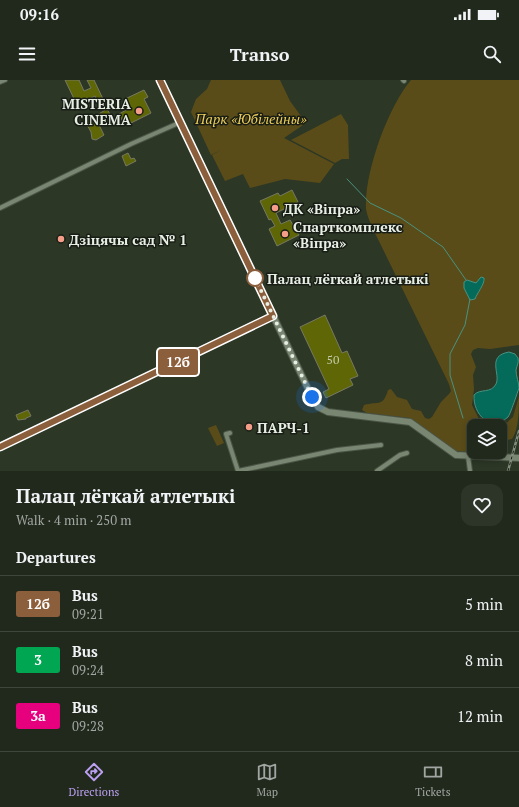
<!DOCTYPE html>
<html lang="en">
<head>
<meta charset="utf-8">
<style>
	body { margin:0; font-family:"PT Serif",serif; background:#2d3529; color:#f1f3f6; height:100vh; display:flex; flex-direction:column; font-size:15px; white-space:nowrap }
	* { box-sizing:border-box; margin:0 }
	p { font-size:13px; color:#a2a6a3 }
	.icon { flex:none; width:22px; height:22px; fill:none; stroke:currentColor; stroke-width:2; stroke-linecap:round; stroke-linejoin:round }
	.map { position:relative; height:391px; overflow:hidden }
	.drawer { display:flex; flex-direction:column; background:#21291c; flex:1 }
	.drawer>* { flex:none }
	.badge { padding:0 8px; border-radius:3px; font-size:14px; line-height:26px }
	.tools { position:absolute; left:467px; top:339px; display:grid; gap:8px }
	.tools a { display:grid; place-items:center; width:40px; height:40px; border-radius:8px; background:#21291c; box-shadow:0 2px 6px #0003,0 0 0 1px #3e453b; font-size:20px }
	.you { position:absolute; width:20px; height:20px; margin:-10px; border:3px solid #fff; border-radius:50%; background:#1a73e8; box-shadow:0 0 0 6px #1a73e833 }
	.map>.badge { position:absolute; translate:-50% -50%; box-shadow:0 0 0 2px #fff }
	h2 { padding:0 16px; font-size:15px; line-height:36px }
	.round { display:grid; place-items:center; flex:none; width:42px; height:42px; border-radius:12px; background:#2d3529 }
	.headline { display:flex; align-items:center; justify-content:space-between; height:68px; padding:0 16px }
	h1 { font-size:19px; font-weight:700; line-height:30px }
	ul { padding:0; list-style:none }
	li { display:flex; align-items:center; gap:12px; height:56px; padding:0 16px; border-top:1px solid #3e453b }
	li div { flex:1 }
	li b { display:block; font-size:15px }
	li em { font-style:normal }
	li .badge { min-width:44px; font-weight:700; text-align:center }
	.status { display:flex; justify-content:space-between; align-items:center; height:28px; padding:0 20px; background:#21291c; direction:ltr }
	.status svg { height:11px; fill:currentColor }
	header { display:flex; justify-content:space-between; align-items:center; height:52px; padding:0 16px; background:#21291c; font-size:18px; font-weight:700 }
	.tab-bar { display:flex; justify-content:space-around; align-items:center; height:56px; border-top:1px solid #3e453b; background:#21291c; font-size:11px; color:#a2a6a3 }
	.tab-bar a { display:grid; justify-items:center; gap:2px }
	.tab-bar .current { color:#bca0f2 }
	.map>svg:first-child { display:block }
	.green { fill:#5a4c19 }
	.water { fill:#046a59; stroke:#489282 }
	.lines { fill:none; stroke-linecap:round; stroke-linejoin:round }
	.stream { stroke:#489282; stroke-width:1 }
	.building { fill:#5f6606; stroke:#767963 }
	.street-casing { stroke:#4b5545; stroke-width:6 }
	.secondary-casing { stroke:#4b5545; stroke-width:8 }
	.street { stroke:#798672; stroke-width:4 }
	.secondary { stroke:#798672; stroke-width:6 }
	.rail-casing { stroke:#848e7f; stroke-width:2.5 }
	.rail { stroke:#181d15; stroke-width:1; stroke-dasharray:3; stroke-linecap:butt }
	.line-casing { stroke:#fff; stroke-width:9 }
	.line { stroke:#8b5e3c; stroke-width:6 }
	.walk { stroke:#e7eee3; stroke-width:4; stroke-dasharray:0 7.2 }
	.poi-dot { fill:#f49e8a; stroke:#181d15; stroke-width:1.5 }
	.stop-dot { fill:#fff; stroke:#8b5e3c; stroke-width:2 }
	.labels { text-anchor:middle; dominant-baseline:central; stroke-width:3; stroke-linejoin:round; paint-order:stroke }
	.number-label { font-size:12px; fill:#c5ccac }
	.poi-label { font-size:14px; font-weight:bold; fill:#e7eee3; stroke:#181d15; text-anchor:start }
	.park-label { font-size:14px; font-style:italic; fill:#eccd59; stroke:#181d15 }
	.stop-label { font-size:14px; font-weight:bold; fill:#e7eee3; stroke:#181d15; text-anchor:start }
</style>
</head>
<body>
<div class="status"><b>09:16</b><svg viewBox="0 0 49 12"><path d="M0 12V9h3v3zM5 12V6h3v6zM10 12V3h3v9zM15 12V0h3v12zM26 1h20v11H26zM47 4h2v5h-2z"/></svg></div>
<header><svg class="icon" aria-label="menu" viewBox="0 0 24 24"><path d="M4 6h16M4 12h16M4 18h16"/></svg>Transo<svg class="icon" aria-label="search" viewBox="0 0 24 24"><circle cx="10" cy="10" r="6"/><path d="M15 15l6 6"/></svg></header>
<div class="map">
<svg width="519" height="391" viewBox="0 0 519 391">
	<rect width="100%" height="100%" fill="#2c3726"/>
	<path class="green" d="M211,0H280L290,21L306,43L284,58L334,84L320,103L285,99L250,108L243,94L225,101L212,75L221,70L211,75L191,32L196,19L207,9Z
		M411,0H519V265L490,269L478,268L473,270L471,274L476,287L473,295L474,309L472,325L479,339L487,346H474V372H487L485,373L456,371L410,338L367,333L362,330L364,325C379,321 383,327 388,310L391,309L397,317L407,320L412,329L421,331L425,338L429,339L432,337L441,322L449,314L451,311L449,304L373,149C370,142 367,136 366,129C364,93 388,27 411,0Z
		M341,34L348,45L349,79H342L335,83L291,60Z
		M519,316C519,329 519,349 512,359L507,360L500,356V349L513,337Z
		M216,345L224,363L217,366L208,348Z"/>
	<path class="water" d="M481,197L484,198C485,204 477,213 475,219L470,220L464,208V202L467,200L476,203Z
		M509,272L515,274L518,278C519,283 517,285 516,290C516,296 519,303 519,308C518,311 510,335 508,337C490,353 473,334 474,315C480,308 491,314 496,304C501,294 486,276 509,272Z"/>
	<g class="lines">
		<path class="stream" d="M347,99L370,123L401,138L443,167L466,200
			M463,338L450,295V274L465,245L470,219"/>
	</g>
	<path class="building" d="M65,0H79L84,11L91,8L87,0H94L103,19L97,22L95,16L77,25Z
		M144,10L148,17L144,19L151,33L125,46L119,34L130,28L125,19Z
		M107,29L111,36L98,43L104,55L96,60L92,59L91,52L85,41L89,39L88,37L91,35L92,38Z
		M128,73L131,79L134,78L136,81L126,86L122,76Z
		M292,110L298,122L276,133L281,144L290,140L299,155L277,166L269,149L275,146L271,139L269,140L260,121L278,113L280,116Z
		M325,235L342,273L347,271L358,296L350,299L353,305L326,318L323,312L329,309L300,247Z
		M28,330L31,336L26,338V339L18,340L16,335Z"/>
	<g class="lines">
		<defs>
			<path id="street" d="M403,0L404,1
				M0,2L5,0
				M0,128L131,64L181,42
				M230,353L226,354L238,391
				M468,376L470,391
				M238,391L337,370L381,365
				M377,391L400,375L407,373"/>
			<path id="secondary" d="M160,0L312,317L318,327L328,332L410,342L456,375L519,378
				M0,367L273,236"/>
		</defs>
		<use href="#street" class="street-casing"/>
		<use href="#secondary" class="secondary-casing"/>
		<use href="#street" class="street"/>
		<use href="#secondary" class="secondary"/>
		<defs>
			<path id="rail" d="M508,391L519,351"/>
		</defs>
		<use href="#rail" class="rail-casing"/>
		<use href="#rail" class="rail"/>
	</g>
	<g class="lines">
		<defs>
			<path id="line" d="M0,367L273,236L160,0"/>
		</defs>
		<use href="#line" class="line-casing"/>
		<use href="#line" class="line"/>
		<path class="walk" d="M255,198L312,317"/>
	</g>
	<g class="poi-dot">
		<circle cx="139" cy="31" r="4"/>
		<circle cx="275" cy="128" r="4"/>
		<circle cx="285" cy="154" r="4"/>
		<circle cx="61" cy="159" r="4"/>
		<circle cx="249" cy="347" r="4"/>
	</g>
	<circle class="stop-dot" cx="255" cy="198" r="8"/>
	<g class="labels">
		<g class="number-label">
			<text x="333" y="279">50</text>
		</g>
		<g class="poi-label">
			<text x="131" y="23" text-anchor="end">MISTERIA<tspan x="131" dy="16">CINEMA</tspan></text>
			<text x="283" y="128">ДК «Віпра»</text>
			<text x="293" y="146">Спарткомплекс<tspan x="293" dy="16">«Віпра»</tspan></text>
			<text x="69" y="159">Дзіцячы сад № 1</text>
			<text x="257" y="347">ПАРЧ-1</text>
		</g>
		<g class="park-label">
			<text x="251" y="38">Парк «Юбілейны»</text>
		</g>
		<g class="stop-label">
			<text x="267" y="198">Палац лёгкай атлетыкі</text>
		</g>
	</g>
</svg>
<div class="tools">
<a><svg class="icon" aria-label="layers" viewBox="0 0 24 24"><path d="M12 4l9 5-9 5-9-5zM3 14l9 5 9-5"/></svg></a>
</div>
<div class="you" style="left:312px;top:317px"></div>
<b class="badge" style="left:178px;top:282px;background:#8b5e3c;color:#fff">12б</b>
</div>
<section class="drawer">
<div class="headline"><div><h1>Палац лёгкай атлетыкі</h1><p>Walk · 4 min · 250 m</p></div><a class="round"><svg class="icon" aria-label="heart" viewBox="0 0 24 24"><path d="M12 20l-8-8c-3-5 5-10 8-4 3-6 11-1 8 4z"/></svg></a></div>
<h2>Departures</h2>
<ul>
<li><span class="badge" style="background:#8b5e3c;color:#fff">12б</span><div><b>Bus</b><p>09:21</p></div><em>5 min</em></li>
<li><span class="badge" style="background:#00a651;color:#fff">3</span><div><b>Bus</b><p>09:24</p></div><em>8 min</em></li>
<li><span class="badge" style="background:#e6007e;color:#fff">3а</span><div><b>Bus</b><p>09:28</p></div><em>12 min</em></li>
</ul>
</section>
<nav class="tab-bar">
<a class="current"><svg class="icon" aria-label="directions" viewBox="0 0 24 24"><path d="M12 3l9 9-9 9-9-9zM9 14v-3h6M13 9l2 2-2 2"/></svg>Directions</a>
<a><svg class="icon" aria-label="map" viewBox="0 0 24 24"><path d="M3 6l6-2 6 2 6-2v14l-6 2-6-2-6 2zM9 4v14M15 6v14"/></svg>Map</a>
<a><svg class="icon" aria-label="tickets" viewBox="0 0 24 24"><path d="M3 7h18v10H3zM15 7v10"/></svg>Tickets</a>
</nav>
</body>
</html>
